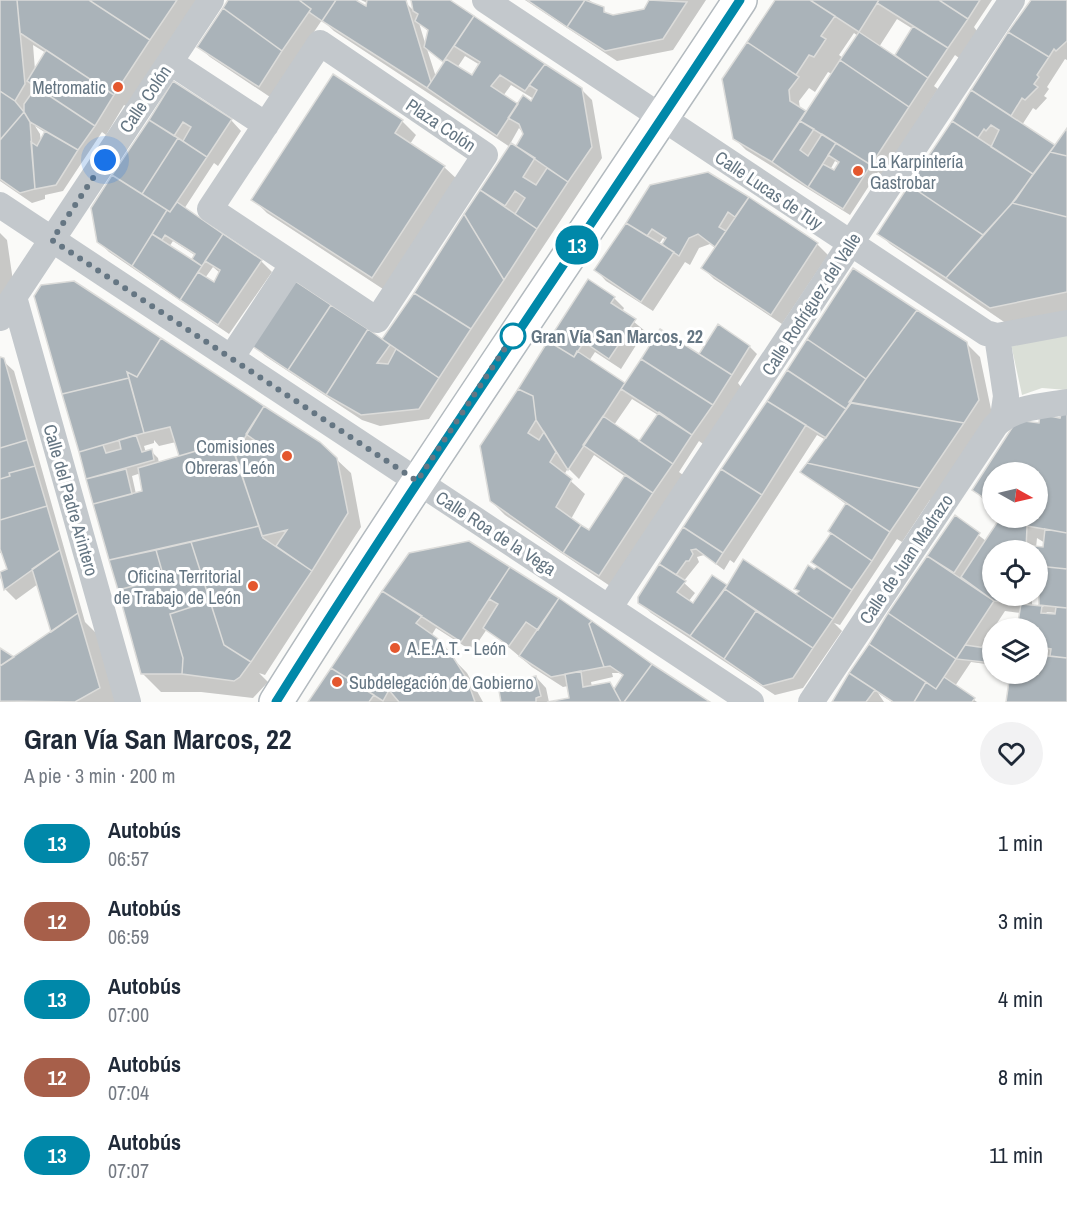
<!DOCTYPE html>
<html lang="es">
<head>
<meta charset="utf-8">
<style>
	body { margin:0; font-family:"Archivo Narrow",sans-serif; background:#f2f2f3; color:#1f2937; height:100vh; display:flex; flex-direction:column; font-size:22px; white-space:nowrap }
	* { box-sizing:border-box; margin:0 }
	p { font-size:20px; color:#747a83 }
	.icon { flex:none; width:33px; height:33px; fill:none; stroke:currentColor; stroke-width:2; stroke-linecap:round; stroke-linejoin:round }
	.map { position:relative; height:702px; overflow:hidden }
	.details { display:flex; flex-direction:column; background:#fff; flex:1 }
	.details>* { flex:none }
	.badge { padding:0 12px; border-radius:20px; font-size:21px; line-height:39px }
	.needle { width:39px; rotate:98deg }
	.tools { position:absolute; left:982px; top:462px; display:grid; gap:12px }
	.tools a { display:grid; place-items:center; width:66px; height:66px; border-radius:50%; background:#fff; box-shadow:0 2px 4px #0004; font-size:30px }
	.you { position:absolute; width:30px; height:30px; margin:-15px; border:4px solid #fff; border-radius:50%; background:#1a73e8; box-shadow:0 0 0 9px #1a73e833 }
	.map>.badge { position:absolute; translate:-50% -50%; box-shadow:0 0 0 3px #fff }
	.round { display:grid; place-items:center; flex:none; width:63px; height:63px; border-radius:32px; background:#f2f2f3 }
	.overview { display:flex; align-items:center; justify-content:space-between; height:102px; padding:0 24px }
	h1 { font-size:28px; font-weight:700; line-height:45px }
	ul { padding:0; list-style:none }
	li { display:flex; align-items:center; gap:18px; height:78px; padding:0 24px }
	li div { flex:1 }
	li b { display:block; font-size:22px }
	li em { font-style:normal }
	li .badge { min-width:66px; font-weight:700; text-align:center }
	.map>svg:first-child { display:block }
	.green { fill:#dadfd7 }
	.shadow { fill:#0003; fill-rule:evenodd }
	.building { fill:#aab3b9; stroke:#dcdcda; stroke-width:1.5 }
	.lines { fill:none; stroke-linecap:round; stroke-linejoin:round }
	.secondary-casing { stroke:#b3babf; stroke-width:36 }
	.street { stroke:#c3c8cc; stroke-width:26 }
	.secondary { stroke:#fff; stroke-width:33 }
	.line-casing { stroke:#fff; stroke-width:14 }
	.line { stroke:#0088a9; stroke-width:9 }
	.walk { stroke:#657683; stroke-width:6; stroke-dasharray:0 10.8 }
	.poi-dot { fill:#e4572e; stroke:#fff; stroke-width:2 }
	.stop-dot { fill:#fff; stroke:#0088a9; stroke-width:3 }
	.labels { text-anchor:middle; dominant-baseline:central; stroke-width:6; stroke-linejoin:round; paint-order:stroke }
	.poi-label { font-size:18px; fill:#657683; stroke:#fff; text-anchor:end }
	.street-label { font-size:18px; fill:#657683; stroke:#fff }
	.stop-label { font-size:18px; font-weight:bold; fill:#657683; stroke:#fff; text-anchor:start }
</style>
</head>
<body>
<div class="map">
<svg width="1067" height="702" viewBox="0 0 1067 702">
	<rect width="100%" height="100%" fill="#fafaf8"/>
	<path class="green" d="M1067,333V390L1042,388L1022,395L1011,344Z"/>
	<path class="shadow" d="M0,0H199L128,107L124,105L106,135L102,132L63,191L45,195V199L32,203L0,181ZM33,45L46,53L35,70ZM35,126L46,133L41,142L40,134Z
		M230,0H353L366,8L369,4L361,0H394L405,2L414,11L411,0H447L581,89L592,100L602,158L429,419L380,426L362,420L265,356L254,345L382,341L510,147L334,31L322,20L270,97L210,57L199,47ZM419,23L429,32L426,46ZM426,46L444,63L436,77ZM465,56L480,65L472,77L457,68ZM511,85L534,99L531,103L518,106L503,96ZM519,128L524,134L516,148L510,144Z
		M525,0H589L611,16L645,11L651,0H706L673,50L617,61Z
		M776,0H992L974,27L977,31L959,58L955,55L934,86L938,89L882,175L878,172L850,215L746,150L735,139ZM897,19L913,29L897,55L901,61L879,47ZM854,33L858,36L843,58L839,55ZM828,72L832,74L806,114L800,109L799,101L809,88L815,92ZM835,161L840,164L835,172L830,170Z
		M1033,0H1067V60L1065,59L1047,87L1049,89L1044,96L1047,98L1036,110L1033,108L1022,125L1055,147L1067,130V314L1010,326L890,244L879,233Z
		M333,76L402,121L416,135L410,144L444,167L458,180L386,291L267,213L253,199Z
		M231,120L241,131L218,166L214,163L184,209L261,261L272,272L229,334L109,252L98,241L113,177L151,121ZM173,241L196,256L193,261L169,247ZM213,267L220,273L214,284L205,278Z
		M708,174L817,244L828,255L782,324L714,279L703,268L716,249L710,244L699,248L690,265L685,262L653,311L606,281L596,270ZM663,238L666,240L663,246L659,244Z
		M0,233L7,240L13,281L0,301Z
		M854,270L966,343L980,357L992,414L934,501L930,500L902,542L897,539L840,625L834,623L842,631L803,688L775,695L651,613L640,602ZM817,435L826,440L802,471L847,505L833,534L813,562L819,567L796,588L803,599L728,587L713,577L693,605L688,602L695,593L683,582L699,562L697,557L704,555L724,570L730,560L734,563Z
		M36,296L336,459L351,473L361,527L265,675L259,673L268,682L253,698L201,692H161L143,674ZM154,440L159,446L176,442L181,457L159,463L158,458L151,451L146,453L144,446L154,443ZM141,473L144,492L136,494L132,476Z
		M614,298L624,308L622,312L645,331L621,369L595,352L589,361L626,385L750,347L757,354L738,383L741,387L703,444L699,441L679,472L683,475L610,586L505,515L491,501L481,446ZM632,399L658,415L640,443L614,425ZM594,455L626,477L589,532L571,519L585,494L564,475L568,468L579,479Z
		M0,358L14,371L85,622L96,633L116,702H0V650L14,659L53,632L38,584L16,600L5,589L0,577V573L8,569L3,552L0,553Z
		M1067,412V702H1008L1012,674H1038V628H1019L1021,613L1005,611L980,649L993,650V665L971,662L955,686L977,702H892L878,693L884,702H833L955,517L986,541L1002,518H1038V472H993V509L973,489L1040,425L1061,420ZM1037,538L1045,543L1044,549L1036,548ZM993,550H1038V592L1042,593L1041,605L1044,607L1032,606V596H993ZM1046,612L1057,613V616L1050,615Z
		M410,554L651,665L707,702H554L571,699L568,686L563,687L532,667L487,629L472,651L436,628L431,636L467,673L483,702H310ZM612,673H619L624,676L615,689L610,684L592,687L591,682L613,677Z
		M536,677L546,688L549,702H503Z"/>
	<path class="building" d="M0,0H17L25,84L15,101L0,91Z
		M17,0H89L150,40L114,95L20,33Z
		M89,0H177L150,40Z
		M228,0H299L311,9L282,51L223,8Z
		M299,0H336L322,21L309,12L311,9Z
		M336,0H356L366,6L367,0H406L431,82L427,88L322,21Z
		M411,0H450L474,16L443,62L424,47L428,30L415,21L418,14L413,11Z
		M527,0H585L567,27Z
		M585,0L604,7V12L613,15L644,9L649,0L687,2L663,39L605,51L567,27Z
		M775,0H810L835,16L821,36L826,39L814,57L809,55L796,75L747,42Z
		M810,0H879L859,32Z
		M879,0H939L968,19L948,48L877,3Z
		M939,0H980L968,19Z
		M1031,0H1067V41L1056,51L1054,49L1049,57L1008,32Z
		M223,8L282,51L259,87L197,47Z
		M474,16L545,64L525,91L500,75L491,86L518,104L497,136L427,88L446,59L472,75L480,62L454,46Z
		M913,26L948,48L928,78L895,55Z
		M859,32L928,78L909,107L840,60Z
		M1008,32L1049,57L1037,75L1039,77L1034,84L1038,87L1025,100L1022,98L1011,116L971,90Z
		M747,42L799,77L789,90L790,101L806,111L772,162L733,139L722,79Z
		M46,50L114,95L95,126L27,81Z
		M840,60L909,107L871,165L800,121Z
		M545,64L582,88L592,147L568,182L516,146L523,134L519,124L508,118L523,95L531,101L537,90L529,85Z
		M333,74L403,120L395,133L445,166L372,278L251,200Z
		M173,81L232,119L207,157L183,141L191,127L183,122L174,136L149,120Z
		M36,87L95,126L78,150L30,122L24,112V104Z
		M971,90L1055,145L1033,174L991,147L999,130L991,125L986,131L984,129L978,138L952,121Z
		M0,91L15,101L24,112L0,140Z
		M24,112L30,122L35,189L20,193L0,179V140Z
		M149,120L178,138L142,194L112,175Z
		M800,121L814,129L800,150L808,156L822,134L836,143L808,187L772,162Z
		M952,121L1033,174L1016,199L983,235L909,185Z
		M1067,128V156L1050,152L1055,145Z
		M45,131L78,150L56,185L35,189L31,142L37,146Z
		M178,138L207,157L170,212L142,194Z
		M511,143L535,158L523,177L536,185L547,168L568,182L537,229L515,214L525,198L515,191L505,206L480,190Z
		M836,143L871,165L843,209L808,187L823,164L834,170L839,162L828,155Z
		M1050,152L1067,156V217L1012,203Z
		M708,172L749,197L735,217L728,212L719,227L726,231L715,247L698,234L689,238L679,256L662,244L666,238L652,229L647,236L626,223L650,185Z
		M112,175L167,210L132,266L97,242L91,208Z
		M909,185L983,235L946,278L877,234Z
		M480,190L537,229L504,280L464,214Z
		M749,197L818,243L771,315L701,268Z
		M177,202L223,234L202,266L192,259L195,254L165,235L162,240L152,234L167,210L170,212Z
		M1012,203L1067,217V292L990,308L946,278Z
		M464,214L504,280L471,329L414,293Z
		M626,223L674,252L641,302L594,270Z
		M152,234L202,266L180,300L132,266Z
		M223,234L262,260L218,325L180,300L198,272L214,282L220,270L205,261Z
		M853,268L917,310L866,379L807,339Z
		M588,279L615,297L611,303L636,319L609,359L584,342L574,357L548,341Z
		M74,281L161,338L137,377L127,372L129,378L62,394L34,296L41,285Z
		M295,281L331,305L288,370L252,346Z
		M414,293L471,329L439,378L382,339Z
		M331,305L368,329L326,395L288,370Z
		M917,310L967,342L979,400L964,423L849,402Z
		M718,324L750,346L732,375L699,354Z
		M368,329L390,345L377,363L388,364L396,349L439,378L419,409L361,415L326,395Z
		M660,329L732,375L713,405L641,359Z
		M161,338L264,406L235,454L230,441L179,456L170,427L144,433L127,372L137,377Z
		M807,339L866,379L846,409L787,370Z
		M548,341L574,357L577,351L625,383L568,470L536,420L533,396L518,389Z
		M0,357L4,358L27,440L0,448Z
		M641,359L713,405L692,435L621,389Z
		M787,370L846,409L826,438L767,401Z
		M129,378L144,433L79,452L62,394Z
		M518,389L533,396L536,420L528,433L539,440L544,432L556,452L550,462L572,479L556,507L581,525L563,553L490,501L480,446Z
		M767,401L806,425L762,495L721,469Z
		M851,403L964,423L920,488L807,463Z
		M264,406L320,442L337,458L348,513L312,571L276,546L287,530L262,536L235,454L258,449L260,444L246,434Z
		M1062,410L1067,411V533L1027,526L1013,518H1038V472H993V504L972,490L1017,420L1039,423L1040,414L1060,418Z
		M659,412L692,435L673,464L639,441Z
		M603,416L673,464L653,493L583,445Z
		M136,435L142,452L152,449L154,460L86,479L79,452L103,445L106,453L121,449L119,440Z
		M27,440L35,466L9,473L10,476L0,479V448Z
		M230,441L259,526L109,560L93,504L142,491L138,468Z
		M807,463L920,488L890,532L800,472Z
		M35,466L47,506L0,520V479L10,476L9,473Z
		M126,469L132,494L93,504L86,479Z
		M721,469L762,495L723,553L683,527Z
		M625,475L653,493L599,576L563,553L581,525L589,530Z
		M846,503L890,532L872,561L828,531Z
		M47,506L60,550L4,590L0,572L7,569L0,549V520Z
		M955,515L980,533L954,573L927,556Z
		M1000,518H1013L1027,526L1026,550H993V596H1022L1021,604L994,601L961,577Z
		M259,526L263,538L312,571L251,662L224,645L191,542Z
		M683,527L723,553L716,564L696,549L691,550L693,554L689,561H686L676,575L659,564Z
		M1045,529L1067,533V569L1038,566V550H1026V545L1043,547Z
		M831,533L872,561L852,590L811,562Z
		M469,541L510,567L461,642L382,591L409,553Z
		M191,542L210,601L170,614L183,658L182,674H141L118,590L164,578L156,550Z
		M60,550L78,613L51,632L32,569Z
		M156,550L164,578L118,590L109,560Z
		M927,556L994,601L956,659L888,613Z
		M743,559L833,619L813,648L725,589Z
		M659,564L686,581L677,592L693,603L712,575L727,585L690,636L638,603V597Z
		M808,565L814,569L817,567L852,590L833,619L796,594L799,591L794,589Z
		M1038,566L1067,569V608L1039,605Z
		M510,567L559,598L538,630L526,622L509,646L483,628L498,604L489,599Z
		M725,589L756,611L724,659L690,636Z
		M382,591L422,616L416,623L437,638L453,657L467,679L475,702H399L389,690L383,701L331,668Z
		M559,598L592,621L589,624L604,667L551,677L519,656Z
		M210,601L224,645L251,662L240,677L234,681L182,674L183,658L170,614Z
		M1021,604L1042,606L1041,613L1055,614L1056,607L1067,608V658L1050,656L1051,649L1038,647V628H1017Z
		M756,611L813,648L793,678L763,686L724,659Z
		M78,613L100,688L75,702L0,701V666Z
		M888,613L956,659L936,689L869,644Z
		M592,621L652,664L624,702H621L614,689L623,675L610,666L604,667L589,624Z
		M869,644L926,682L914,702H893L849,673Z
		M965,645L993,649V663L956,659Z
		M0,648L14,657L0,666Z
		M1038,655L1067,658V702H1006L1010,674H1038Z
		M652,664L710,702H624Z
		M331,668L374,695L369,702H308Z
		M581,671L583,687L610,682L621,702H547L569,698L565,674Z
		M849,673L875,690L866,702H832Z
		M536,676L541,696L536,698V702H501L498,685Z
		M944,677L975,698L972,702H914L926,682L936,689Z"/>
	<g class="lines">
		<defs>
			<path id="secondary" d="M276,702C426,464 585,234 740,0"/>
		</defs>
		<use href="#secondary" class="secondary-casing"/>
		<path class="street" d="M485,0L986,333L997,336L1067,323
			M320,43L485,155L377,320L210,209Z
			M170,62L266,125
			M0,205L751,702
			M14,297L128,702
			M0,318L211,0
			M997,336L1006,396L1003,417
			M231,358L293,264
			M609,608L1012,0
			M811,702L995,426C1011,407 1043,406 1067,402"/>
		<use href="#secondary" class="secondary"/>
	</g>
	<g class="lines">
		<defs>
			<path id="line" d="M276,702C425,464 586,235 740,0"/>
		</defs>
		<use href="#line" class="line-casing"/>
		<use href="#line" class="line"/>
		<path class="walk" d="M105,160L52,240L417,481L513,336"/>
	</g>
	<g class="poi-dot">
		<circle cx="118" cy="87" r="6"/>
		<circle cx="858" cy="171" r="6"/>
		<circle cx="287" cy="456" r="6"/>
		<circle cx="253" cy="586" r="6"/>
		<circle cx="395" cy="648" r="6"/>
		<circle cx="337" cy="682" r="6"/>
	</g>
	<circle class="stop-dot" cx="513" cy="336" r="12"/>
	<g class="labels">
		<g class="poi-label">
			<text x="106" y="87">Metromatic</text>
			<text x="870" y="161" text-anchor="start">La Karpintería<tspan x="870" dy="21">Gastrobar</tspan></text>
			<text x="275" y="446">Comisiones<tspan x="275" dy="21">Obreras León</tspan></text>
			<text x="241" y="576">Oficina Territorial<tspan x="241" dy="21">de Trabajo de León</tspan></text>
			<text x="407" y="648" text-anchor="start">A.E.A.T. - León</text>
			<text x="349" y="682" text-anchor="start">Subdelegación de Gobierno</text>
		</g>
		<g class="street-label">
			<text transform="translate(145 99) rotate(-56)">Calle Colón</text>
			<text transform="translate(441 125) rotate(34)">Plaza Colón</text>
			<text transform="translate(769 190) rotate(34)">Calle Lucas de Tuy</text>
			<text transform="translate(811 304) rotate(-57)">Calle Rodríguez del Valle</text>
			<text transform="translate(71 500) rotate(74)">Calle del Padre Arintero</text>
			<text transform="translate(496 533) rotate(33)">Calle Roa de la Vega</text>
			<text transform="translate(906 559) rotate(-56)">Calle de Juan Madrazo</text>
		</g>
		<g class="stop-label">
			<text x="531" y="336">Gran Vía San Marcos, 22</text>
		</g>
	</g>
</svg>
<div class="tools">
<a><svg class="needle" viewBox="-14 -14 28 28"><path d="M0-13l5 13h-10z" fill="#e53935"/><path d="M0 13l5-13h-10z" fill="#747a83"/></svg></a>
<a><svg class="icon" aria-label="locate" viewBox="0 0 24 24"><circle cx="12" cy="12" r="6"/><path d="M12 2v4M12 18v4M2 12h4M18 12h4"/></svg></a>
<a><svg class="icon" aria-label="layers" viewBox="0 0 24 24"><path d="M12 4l9 5-9 5-9-5zM3 14l9 5 9-5"/></svg></a>
</div>
<div class="you" style="left:105px;top:160px"></div>
<b class="badge" style="left:577px;top:245px;background:#0088a9;color:#fff">13</b>
</div>
<section class="details">
<div class="overview"><div><h1>Gran Vía San Marcos, 22</h1><p>A pie · 3 min · 200 m</p></div><a class="round"><svg class="icon" aria-label="heart" viewBox="0 0 24 24"><path d="M12 20l-8-8c-3-5 5-10 8-4 3-6 11-1 8 4z"/></svg></a></div>
<ul>
<li><span class="badge" style="background:#0088a9;color:#fff">13</span><div><b>Autobús</b><p>06:57</p></div><em>1 min</em></li>
<li><span class="badge" style="background:#a75f4a;color:#fff">12</span><div><b>Autobús</b><p>06:59</p></div><em>3 min</em></li>
<li><span class="badge" style="background:#0088a9;color:#fff">13</span><div><b>Autobús</b><p>07:00</p></div><em>4 min</em></li>
<li><span class="badge" style="background:#a75f4a;color:#fff">12</span><div><b>Autobús</b><p>07:04</p></div><em>8 min</em></li>
<li><span class="badge" style="background:#0088a9;color:#fff">13</span><div><b>Autobús</b><p>07:07</p></div><em>11 min</em></li>
</ul>
</section>
</body>
</html>
